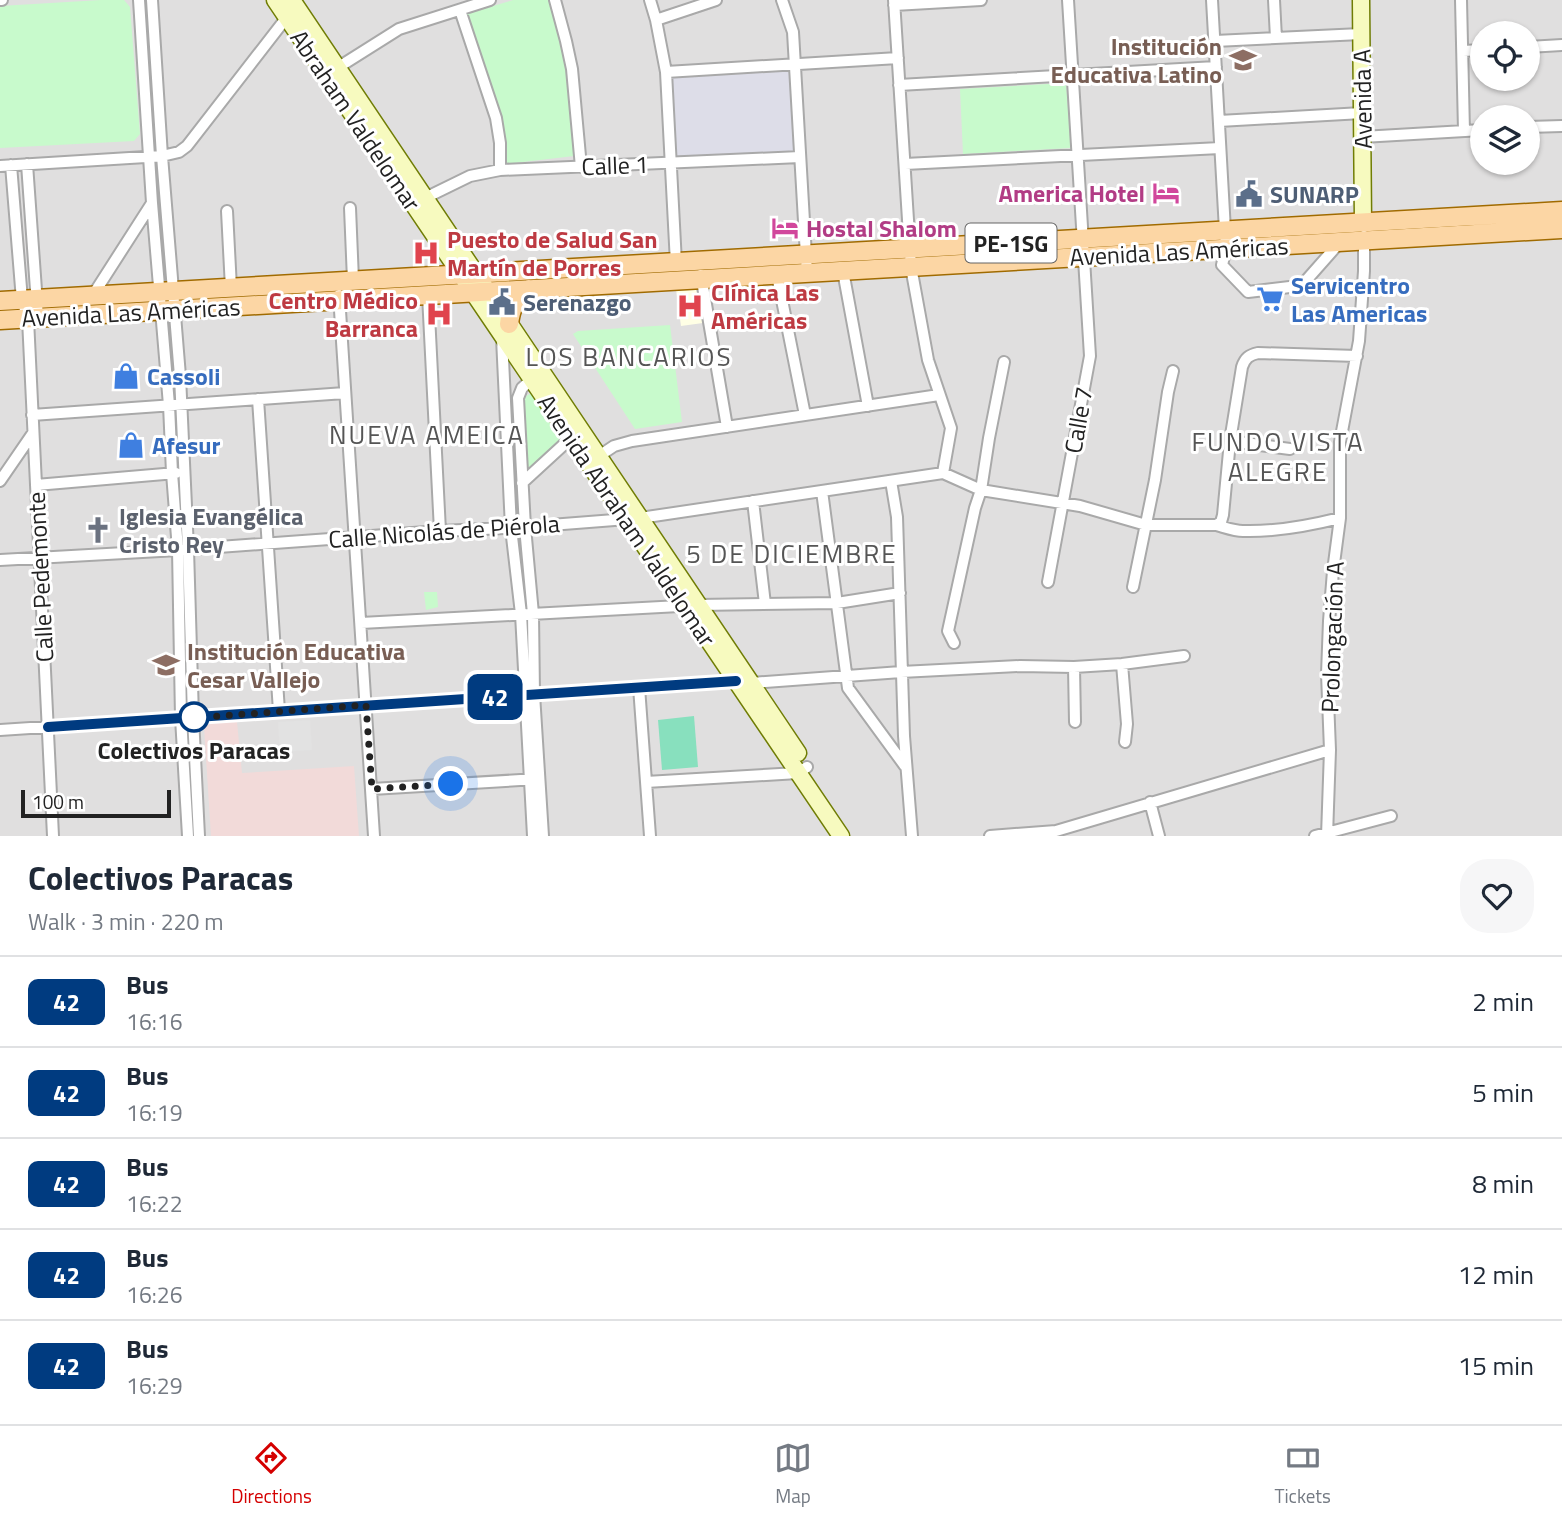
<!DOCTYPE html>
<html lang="en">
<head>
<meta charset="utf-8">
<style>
	body { margin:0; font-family:"Titillium Web",sans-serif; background:#f6f6f7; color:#1f2937; height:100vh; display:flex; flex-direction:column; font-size:26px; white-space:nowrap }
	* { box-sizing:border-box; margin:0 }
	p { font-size:23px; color:#747a83 }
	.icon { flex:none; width:38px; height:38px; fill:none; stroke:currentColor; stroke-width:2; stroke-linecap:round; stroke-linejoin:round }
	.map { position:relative; height:836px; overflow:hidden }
	.drawer { display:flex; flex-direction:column; background:#fff; flex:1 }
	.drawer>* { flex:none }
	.badge { padding:0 14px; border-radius:10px; font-size:24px; line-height:46px }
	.fabs { position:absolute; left:1470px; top:21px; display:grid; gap:14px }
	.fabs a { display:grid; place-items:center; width:70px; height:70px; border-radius:50%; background:#fff; box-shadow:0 2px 5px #0004; font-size:35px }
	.scale { position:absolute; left:21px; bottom:18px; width:150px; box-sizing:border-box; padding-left:7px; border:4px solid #222; border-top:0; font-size:19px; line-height:24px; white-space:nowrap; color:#222; -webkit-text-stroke:5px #fff; paint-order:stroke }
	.you { position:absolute; width:35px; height:35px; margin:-18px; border:5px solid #fff; border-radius:50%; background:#1a73e8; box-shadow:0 0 0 10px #1a73e833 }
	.map>.badge { position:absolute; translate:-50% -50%; box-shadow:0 0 0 4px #fff }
	.round { display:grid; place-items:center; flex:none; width:74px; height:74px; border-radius:28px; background:#f6f6f7 }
	.summary { display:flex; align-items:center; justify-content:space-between; height:119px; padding:0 28px }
	h1 { font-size:33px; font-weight:700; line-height:52px }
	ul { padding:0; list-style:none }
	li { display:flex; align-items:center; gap:21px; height:91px; padding:0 28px; border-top:2px solid #e0e1e3 }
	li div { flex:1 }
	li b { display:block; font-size:26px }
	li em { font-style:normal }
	li .badge { min-width:77px; font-weight:700; text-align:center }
	.dock { display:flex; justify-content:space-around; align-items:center; height:98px; border-top:2px solid #e0e1e3; background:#fff; font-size:19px; color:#747a83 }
	.dock a { display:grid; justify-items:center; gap:4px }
	.dock .current { color:#d40000 }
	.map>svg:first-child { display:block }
	.residential { fill:#e0dfdf; fill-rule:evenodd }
	.commercial { fill:#f2dad9 }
	.education { fill:#ffffe5 }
	.park { fill:#c8facc }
	.pitch { fill:#88e0be }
	.parking { fill:#e2e2e2 }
	.plaza { fill:#dddde8 }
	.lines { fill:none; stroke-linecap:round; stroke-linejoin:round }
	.street-casing { stroke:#a9a9a9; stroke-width:14 }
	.secondary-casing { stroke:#707d05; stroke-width:19 }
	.primary-casing { stroke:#a06b00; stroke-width:21 }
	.street { stroke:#fff; stroke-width:10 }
	.secondary { stroke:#f7fabf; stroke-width:16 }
	.primary { stroke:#fcd6a4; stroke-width:18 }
	.line-casing { stroke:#fff; stroke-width:16 }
	.line { stroke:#003b80; stroke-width:10 }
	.walk { stroke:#222; stroke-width:7; stroke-dasharray:0 12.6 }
	.stop-dot { fill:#fff; stroke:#003b80; stroke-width:3.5 }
	.labels { text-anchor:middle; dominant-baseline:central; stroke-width:6; stroke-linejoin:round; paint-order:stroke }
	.shield { fill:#fff; stroke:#646464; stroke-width:2 }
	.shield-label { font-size:23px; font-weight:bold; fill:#222 }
	.education-label { font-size:24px; font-weight:bold; fill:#785e54; stroke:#fff; text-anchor:end }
	.street-label { font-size:24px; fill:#222; stroke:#fff }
	.hotel-label { font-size:24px; font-weight:bold; fill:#b23c85; stroke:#fff; text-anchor:end }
	.service-label { font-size:24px; font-weight:bold; fill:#4e5e75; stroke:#fff; text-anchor:start }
	.health-label { font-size:24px; font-weight:bold; fill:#be3a42; stroke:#fff; text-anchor:start }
	.shop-label { font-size:24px; font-weight:bold; fill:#366cbe; stroke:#fff; text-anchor:start }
	.worship-label { font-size:24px; font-weight:bold; fill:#5b616d; stroke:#fff; text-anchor:start }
	.stop-label { font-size:24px; font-weight:bold; fill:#222; stroke:#fff }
	.neighbourhood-label { font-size:26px; letter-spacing:2px; fill:#555; stroke:#fff }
</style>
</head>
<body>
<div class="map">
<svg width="1562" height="836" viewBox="0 0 1562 836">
	<rect width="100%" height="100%" fill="#f2efe9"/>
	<path class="residential" d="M0,0H1562V836H0ZM1482,33H1528V79H1482ZM1482,117H1528V163H1482Z"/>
	<path class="commercial" d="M237,722L242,773L354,766L359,836H211L204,727L207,723Z"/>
	<path class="education" d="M698,287L703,323L681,326L676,289Z"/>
	<path class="park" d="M101,0H124L130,7L140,134L134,141L0,148V6Z
		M513,0H549L567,72L574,156L506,164C505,113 482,62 466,14Z
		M1066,83L1071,148L963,154L960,89Z
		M670,325L682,422L635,429L573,334L578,331Z
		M533,392L564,439L528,471L524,400L526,396Z
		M424,592H437L438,607L426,610Z"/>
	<path class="pitch" d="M694,716L698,767L662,770L658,720Z"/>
	<path class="parking" d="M310,720L312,750L280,752L278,722Z"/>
	<path class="plaza" d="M789,70L796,152L676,157L671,76Z"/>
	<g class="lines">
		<defs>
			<path id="street" d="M0,0H2
				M139,0L152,203L169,405L172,473L178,550L181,718L188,836
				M152,0L162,156L180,376L188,549L193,717L199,836
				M555,0L566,41L572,69L581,167
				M650,0L656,20L666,72L676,263
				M782,0L793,32L807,273
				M894,0L911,267L928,360L951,428L943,473
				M1212,0L1226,248L1222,265L1248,292L1298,286L1303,284L1341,241
				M1274,0L1276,38
				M1461,0L1464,131
				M894,5L981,0
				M460,10L496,118L500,143V170
				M656,20L716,0
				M1215,41L1361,34
				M1528,47L1562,45
				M1463,51L1482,50
				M334,70L399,29L490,0
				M666,72L898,58
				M899,85L1216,67
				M1219,121L1362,113
				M1528,127L1562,126
				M1362,137L1482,130
				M27,164L38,318
				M905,164L1220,148
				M11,165L22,300L28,319L53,836
				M0,166L162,156L179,152L187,146L287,17
				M425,198L470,176L500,170L800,157
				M350,208L353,280
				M227,211L231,288
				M843,271L868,406
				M701,275L727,427
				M777,275L805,415
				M93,295L152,203
				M339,295L374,836
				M428,295L440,531
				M502,338L511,528L521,614L533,836
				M532,379L522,388L518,398L525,527L533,614L534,694L543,836
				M258,399L279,711
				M32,415L345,393
				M1230,441L1290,449
				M593,460L614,446L632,441L939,395
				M0,481L33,433
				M891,481L897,517L904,736L912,836
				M522,483L571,438
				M36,485L176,473
				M822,491L848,688L905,766
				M753,501L765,604
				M1216,525C1224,527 1234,531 1243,531C1276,532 1308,526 1340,518
				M0,560L178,550L440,531L525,527L640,518L943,473L981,490L1080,506L1146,525H1216L1221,522L1223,515L1230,441L1242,367C1245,358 1249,355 1258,353L1357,356
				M1048,582L1090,356L1068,0
				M1133,587L1155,480L1168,392L1173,371
				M361,623L698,605L837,603L900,593
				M954,643L948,631L975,508L981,490L989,438L1004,362
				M1122,664L1127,724L1125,742
				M1074,667L1075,722
				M639,687L650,836
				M0,730L736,681L751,683L901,672L1020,666L1074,667L1122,664L1184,656
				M646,782L798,773L807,767
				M372,789L537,779
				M1150,802L1159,836
				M990,836L1056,831L1330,750
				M1315,836L1391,816
				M1327,836L1330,750L1327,674L1329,621L1333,571L1340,518V442L1359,341L1364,271V236"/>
			<path id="secondary" d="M275,0L841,836
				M292,0L798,753
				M1361,0L1363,222"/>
			<path id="primary" d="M0,301L1562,211
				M0,320L1562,229
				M509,324C511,308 515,298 529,289"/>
		</defs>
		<use href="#street" class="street-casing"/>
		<use href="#secondary" class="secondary-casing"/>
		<use href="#primary" class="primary-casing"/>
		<use href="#street" class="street"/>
		<use href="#secondary" class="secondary"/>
		<use href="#primary" class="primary"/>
	</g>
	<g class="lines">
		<defs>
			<path id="line" d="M48,727L736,681"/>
		</defs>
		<use href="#line" class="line-casing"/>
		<use href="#line" class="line"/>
		<path class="walk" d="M194,717L193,718L366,705L372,789L451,784"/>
	</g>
	<defs>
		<symbol id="school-bare" viewBox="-9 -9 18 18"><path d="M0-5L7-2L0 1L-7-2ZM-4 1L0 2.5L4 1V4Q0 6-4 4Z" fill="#8d6e63" stroke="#fff" stroke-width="2.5" paint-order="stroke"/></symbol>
		<symbol id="hotel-bare" viewBox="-9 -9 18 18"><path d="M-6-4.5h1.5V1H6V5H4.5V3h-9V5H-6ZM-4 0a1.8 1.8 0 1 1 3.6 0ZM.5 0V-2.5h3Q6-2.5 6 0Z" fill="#d1479c" stroke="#fff" stroke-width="2.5" paint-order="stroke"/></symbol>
		<symbol id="civic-bare" viewBox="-9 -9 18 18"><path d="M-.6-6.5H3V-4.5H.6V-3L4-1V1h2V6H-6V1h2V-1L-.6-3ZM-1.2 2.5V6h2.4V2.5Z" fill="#5c6f8a" stroke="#fff" stroke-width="2.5" paint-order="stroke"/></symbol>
		<symbol id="hospital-bare" viewBox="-9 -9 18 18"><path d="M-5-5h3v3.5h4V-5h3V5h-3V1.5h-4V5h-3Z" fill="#e0444e" stroke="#fff" stroke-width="2.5" paint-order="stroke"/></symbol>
		<symbol id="supermarket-bare" viewBox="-9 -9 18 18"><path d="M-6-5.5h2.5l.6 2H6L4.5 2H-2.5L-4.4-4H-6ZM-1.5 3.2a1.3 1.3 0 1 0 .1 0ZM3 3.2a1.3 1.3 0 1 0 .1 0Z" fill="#3f7fe0" stroke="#fff" stroke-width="2.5" paint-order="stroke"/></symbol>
		<symbol id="shop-bare" viewBox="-9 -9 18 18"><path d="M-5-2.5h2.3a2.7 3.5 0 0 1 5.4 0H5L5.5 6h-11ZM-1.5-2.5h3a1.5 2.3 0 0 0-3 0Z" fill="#3f7fe0" stroke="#fff" stroke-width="2.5" paint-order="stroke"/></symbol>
		<symbol id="church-bare" viewBox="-9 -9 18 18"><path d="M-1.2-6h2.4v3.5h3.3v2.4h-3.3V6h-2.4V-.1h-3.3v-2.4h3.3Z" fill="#6b7280" stroke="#fff" stroke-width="2.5" paint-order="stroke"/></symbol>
	</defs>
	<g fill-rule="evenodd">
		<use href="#school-bare" x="1224" y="41" width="38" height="38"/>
		<use href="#hotel-bare" x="1147" y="174" width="38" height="38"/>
		<use href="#civic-bare" x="1230" y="175" width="38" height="38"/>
		<use href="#hotel-bare" x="766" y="209" width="38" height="38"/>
		<use href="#hospital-bare" x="407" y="234" width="38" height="38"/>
		<use href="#supermarket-bare" x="1251" y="280" width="38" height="38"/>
		<use href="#civic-bare" x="483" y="283" width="38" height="38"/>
		<use href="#hospital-bare" x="671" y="287" width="38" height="38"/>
		<use href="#hospital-bare" x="420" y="295" width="38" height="38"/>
		<use href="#shop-bare" x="107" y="357" width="38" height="38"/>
		<use href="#shop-bare" x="112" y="426" width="38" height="38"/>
		<use href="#church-bare" x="79" y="511" width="38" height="38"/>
		<use href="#school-bare" x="147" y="646" width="38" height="38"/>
	</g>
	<circle class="stop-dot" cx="194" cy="717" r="14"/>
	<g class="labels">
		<rect class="shield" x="965.5" y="223.5" width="91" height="39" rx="5"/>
		<g class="shield-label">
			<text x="1011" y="243">PE-1SG</text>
		</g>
		<g class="education-label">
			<text x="1222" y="46">Institución<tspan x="1222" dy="28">Educativa Latino</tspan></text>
			<text x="187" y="651" text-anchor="start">Institución Educativa<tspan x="187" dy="28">Cesar Vallejo</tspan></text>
		</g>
		<g class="street-label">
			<text transform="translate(1362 99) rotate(-91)">Avenida A</text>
			<text transform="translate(356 120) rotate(56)">Abraham Valdelomar</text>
			<text transform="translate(615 165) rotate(-2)">Calle 1</text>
			<text transform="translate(1179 251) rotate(-3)">Avenida Las Américas</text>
			<text transform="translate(131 312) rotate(-3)">Avenida Las Américas</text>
			<text transform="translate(1078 420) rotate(-80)">Calle 7</text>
			<text transform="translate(627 520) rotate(56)">Avenida Abraham Valdelomar</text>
			<text transform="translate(444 531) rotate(-4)">Calle Nicolás de Piérola</text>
			<text transform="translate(40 577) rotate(-93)">Calle Pedemonte</text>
			<text transform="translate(1332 637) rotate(-88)">Prolongación A</text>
		</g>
		<g class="hotel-label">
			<text x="1145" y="193">America Hotel</text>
			<text x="806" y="228" text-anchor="start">Hostal Shalom</text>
		</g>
		<g class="service-label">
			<text x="1270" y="194">SUNARP</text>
			<text x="523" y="302">Serenazgo</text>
		</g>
		<g class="health-label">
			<text x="447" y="239">Puesto de Salud San<tspan x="447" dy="28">Martín de Porres</tspan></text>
			<text x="711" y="292">Clínica Las<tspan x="711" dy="28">Américas</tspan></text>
			<text x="418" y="300" text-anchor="end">Centro Médico<tspan x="418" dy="28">Barranca</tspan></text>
		</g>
		<g class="shop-label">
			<text x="1291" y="285">Servicentro<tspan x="1291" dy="28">Las Americas</tspan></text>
			<text x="147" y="376">Cassoli</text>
			<text x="152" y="445">Afesur</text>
		</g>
		<g class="worship-label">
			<text x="119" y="516">Iglesia Evangélica<tspan x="119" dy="28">Cristo Rey</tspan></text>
		</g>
		<g class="stop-label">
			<text x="194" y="750">Colectivos Paracas</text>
		</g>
		<g class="neighbourhood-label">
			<text x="629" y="356">LOS BANCARIOS</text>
			<text x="427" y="434">NUEVA AMEICA</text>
			<text x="1278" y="441">FUNDO VISTA<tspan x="1278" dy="30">ALEGRE</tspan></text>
			<text x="792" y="553">5 DE DICIEMBRE</text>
		</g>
	</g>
</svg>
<div class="fabs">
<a><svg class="icon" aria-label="locate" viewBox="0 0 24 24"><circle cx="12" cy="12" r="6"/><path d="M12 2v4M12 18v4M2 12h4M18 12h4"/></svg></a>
<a><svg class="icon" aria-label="layers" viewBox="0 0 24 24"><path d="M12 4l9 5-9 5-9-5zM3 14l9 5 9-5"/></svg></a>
</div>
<div class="scale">100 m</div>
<div class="you" style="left:451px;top:784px"></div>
<b class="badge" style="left:495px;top:697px;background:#003b80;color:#fff">42</b>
</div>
<section class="drawer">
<div class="summary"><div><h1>Colectivos Paracas</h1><p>Walk · 3 min · 220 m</p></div><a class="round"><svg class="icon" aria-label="heart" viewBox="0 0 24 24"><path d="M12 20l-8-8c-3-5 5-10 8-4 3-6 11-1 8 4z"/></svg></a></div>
<ul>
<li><span class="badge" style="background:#003b80;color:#fff">42</span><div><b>Bus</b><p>16:16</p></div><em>2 min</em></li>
<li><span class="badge" style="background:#003b80;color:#fff">42</span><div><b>Bus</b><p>16:19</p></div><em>5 min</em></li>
<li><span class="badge" style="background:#003b80;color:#fff">42</span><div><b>Bus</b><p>16:22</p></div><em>8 min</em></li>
<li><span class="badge" style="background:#003b80;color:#fff">42</span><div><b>Bus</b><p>16:26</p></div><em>12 min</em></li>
<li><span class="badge" style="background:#003b80;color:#fff">42</span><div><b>Bus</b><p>16:29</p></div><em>15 min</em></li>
</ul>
</section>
<nav class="dock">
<a class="current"><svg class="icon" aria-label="directions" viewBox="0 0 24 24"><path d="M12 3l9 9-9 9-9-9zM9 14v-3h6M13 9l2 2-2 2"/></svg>Directions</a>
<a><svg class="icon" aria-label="map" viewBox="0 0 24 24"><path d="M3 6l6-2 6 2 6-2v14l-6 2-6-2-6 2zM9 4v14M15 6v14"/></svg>Map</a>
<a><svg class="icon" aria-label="tickets" viewBox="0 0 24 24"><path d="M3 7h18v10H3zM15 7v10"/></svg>Tickets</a>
</nav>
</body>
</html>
